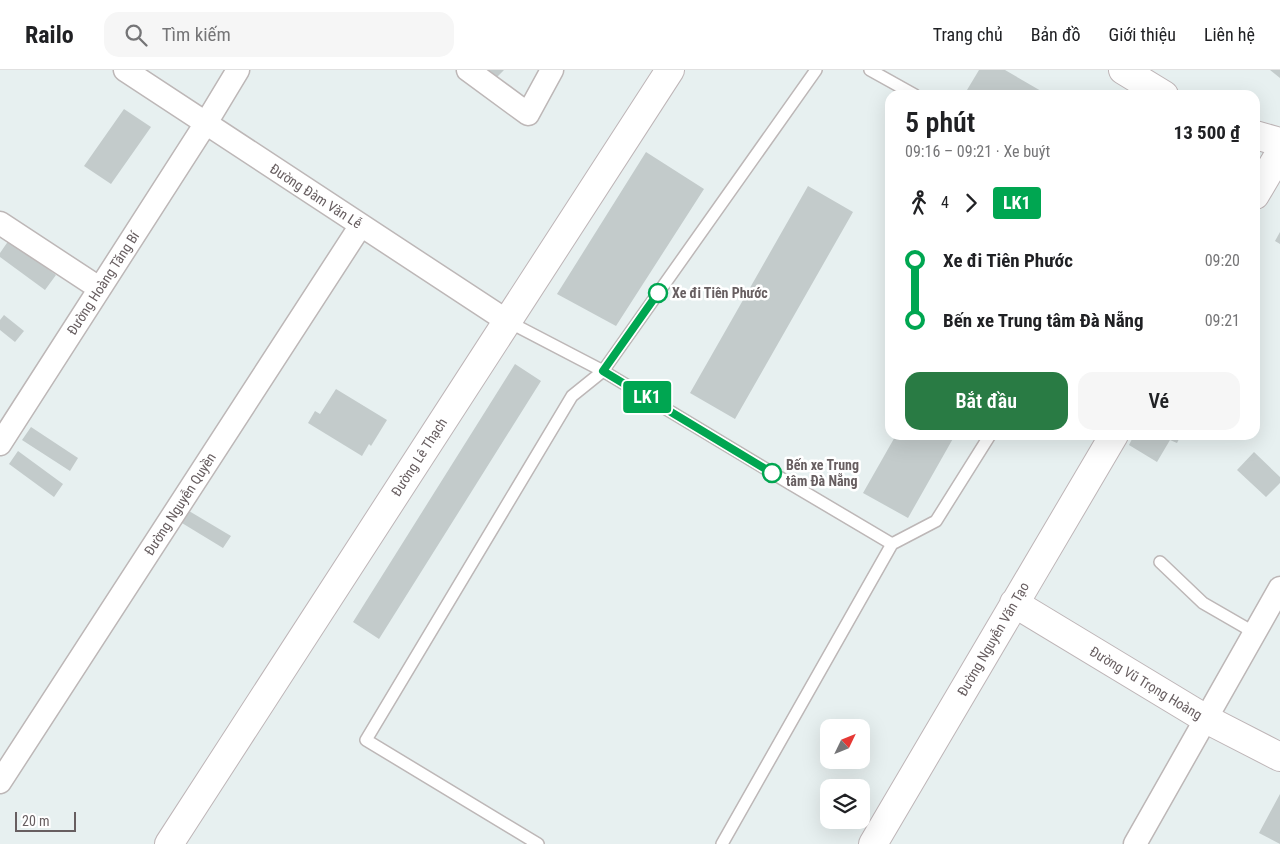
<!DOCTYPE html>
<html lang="vi">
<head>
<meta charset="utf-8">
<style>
	body { margin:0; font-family:"Roboto Condensed",sans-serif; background:#f6f6f6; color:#202124; height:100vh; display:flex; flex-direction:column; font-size:19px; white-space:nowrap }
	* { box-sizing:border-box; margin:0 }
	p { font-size:16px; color:#757577 }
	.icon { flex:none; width:28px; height:28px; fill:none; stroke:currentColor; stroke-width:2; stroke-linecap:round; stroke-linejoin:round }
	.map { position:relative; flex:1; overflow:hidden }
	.sheet { position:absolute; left:885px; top:20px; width:375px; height:350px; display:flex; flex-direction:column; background:#fff; border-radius:15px; box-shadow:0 5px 20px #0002 }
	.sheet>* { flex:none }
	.badge { padding:0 10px; border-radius:4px; font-size:18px; line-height:32px }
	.needle { width:32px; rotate:47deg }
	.tools { position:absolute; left:820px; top:649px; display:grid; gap:10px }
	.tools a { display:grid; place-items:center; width:50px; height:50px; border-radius:10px; background:#fff; box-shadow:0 5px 20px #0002; font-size:25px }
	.scale { position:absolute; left:15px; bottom:12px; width:61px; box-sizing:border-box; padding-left:5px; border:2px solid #675e60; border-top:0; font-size:14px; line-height:18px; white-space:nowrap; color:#675e60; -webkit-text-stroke:4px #fff; paint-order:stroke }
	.map>.badge { position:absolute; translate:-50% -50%; box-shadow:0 0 0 2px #fff }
	.legs { display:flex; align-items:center; gap:8px; height:55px; padding:0 20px; font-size:16px }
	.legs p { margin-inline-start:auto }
	.overview { display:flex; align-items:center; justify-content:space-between; height:85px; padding:0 20px }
	h1 { font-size:28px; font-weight:600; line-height:38px }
	.primary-button { display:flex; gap:10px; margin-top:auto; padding:10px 20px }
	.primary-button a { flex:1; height:58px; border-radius:15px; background:#297b44; color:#fff; font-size:20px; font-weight:600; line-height:58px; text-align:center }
	.primary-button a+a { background:#f6f6f6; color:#202124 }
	ul { padding:0 20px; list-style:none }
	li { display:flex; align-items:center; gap:18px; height:60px; font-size:19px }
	li i { display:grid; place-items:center; width:8px; height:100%; margin:0 6px; background:currentColor }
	li i::after { content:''; width:12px; height:12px; margin:-6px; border:4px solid; border-radius:50%; background:#fff }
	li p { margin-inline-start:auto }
	li:first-child i { background:linear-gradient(#0000 50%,currentColor 0) }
	li:last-child i { background:linear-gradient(currentColor 50%,#0000 0) }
	header { display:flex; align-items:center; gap:30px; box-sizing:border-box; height:70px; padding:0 25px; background:#fff; border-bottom:1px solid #e0e0e0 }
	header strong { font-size:24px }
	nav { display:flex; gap:28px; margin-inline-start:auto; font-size:18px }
	.search { width:350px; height:45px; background:#f6f6f6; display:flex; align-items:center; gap:12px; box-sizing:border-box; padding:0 18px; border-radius:15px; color:#757577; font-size:19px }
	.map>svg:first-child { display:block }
	.building { fill:#c3cbcb }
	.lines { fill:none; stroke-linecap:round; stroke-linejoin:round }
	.lane-casing { stroke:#bdb7b7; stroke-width:14 }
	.street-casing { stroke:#bdb7b7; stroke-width:25 }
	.secondary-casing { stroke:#beb5b7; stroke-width:30 }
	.lane { stroke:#fff; stroke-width:11 }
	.street { stroke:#fff; stroke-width:22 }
	.secondary { stroke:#fff; stroke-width:28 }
	.line-1-casing { stroke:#fff; stroke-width:11 }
	.line-1 { stroke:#00a651; stroke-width:8 }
	.stop-1-dot { fill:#fff; stroke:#00a651; stroke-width:2.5 }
	.labels { text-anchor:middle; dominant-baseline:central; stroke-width:5; stroke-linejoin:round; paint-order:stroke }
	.street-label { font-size:14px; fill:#675e60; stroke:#fff }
	.stop-label { font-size:14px; font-weight:bold; fill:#675e60; stroke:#fff; text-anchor:start }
</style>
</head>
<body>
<header>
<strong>Railo</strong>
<div class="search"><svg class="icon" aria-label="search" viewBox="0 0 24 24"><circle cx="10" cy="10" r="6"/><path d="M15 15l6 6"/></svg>Tìm kiếm</div>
<nav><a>Trang chủ</a><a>Bản đồ</a><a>Giới thiệu</a><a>Liên hệ</a></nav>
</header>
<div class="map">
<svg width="1280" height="774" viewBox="0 0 1280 774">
	<rect width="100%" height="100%" fill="#e7f0f0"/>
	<path class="building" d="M483,0H504L491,13Z
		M979,0H1005L1048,25H964Z
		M1270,0H1280V8Z
		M124,39L151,57L111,114L84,96Z
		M646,82L704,119L616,256L557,224Z
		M808,116L853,142L735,349L690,323Z
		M1280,162V174L1275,171Z
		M9,170L56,205L45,220L0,187V183Z
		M4,245L24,261L15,272L0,260V250Z
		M515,294L541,311L379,569L353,552Z
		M336,319L387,350L371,376L369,374L362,386L308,353L315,341L320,344Z
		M31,357L78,388L70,401L22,370Z
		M896,365H955L908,448L863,423Z
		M1134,365H1181L1177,373L1170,370L1157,392L1129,375Z
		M18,381L63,414L54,427L9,394Z
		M1254,382L1280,407V413L1266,427L1237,400Z
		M184,438L231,466L223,478L177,450Z
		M1280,724V774L1259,763Z"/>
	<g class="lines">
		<defs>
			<path id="lane" d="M816,0L603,301L789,413L892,474L936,451L990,365
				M870,0L915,25
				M507,251L603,301L572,326L366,670L538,774
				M1160,492L1203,533L1255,563
				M722,774L892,474"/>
			<path id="street" d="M125,0L507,251
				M468,0L528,44L552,0
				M0,153L99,218
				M0,374L206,53L238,0
				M0,712L361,155
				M1135,774L1280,518"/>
			<path id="secondary" d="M1123,0L1164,25
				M1255,65L1280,72
				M1255,125L1280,83
				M1014,533L1206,649L1280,687
				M169,774L670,0
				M873,774L1114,365"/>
		</defs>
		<use href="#lane" class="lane-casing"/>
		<use href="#street" class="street-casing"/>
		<use href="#secondary" class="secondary-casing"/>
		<use href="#lane" class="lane"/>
		<use href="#street" class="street"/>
		<use href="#secondary" class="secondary"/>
	</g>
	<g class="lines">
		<defs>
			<path id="line-1" d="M658,223L603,301L772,403"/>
		</defs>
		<use href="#line-1" class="line-1-casing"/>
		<use href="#line-1" class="line-1"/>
	</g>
	<g class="stop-1-dot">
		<circle cx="658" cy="223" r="9"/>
		<circle cx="772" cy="403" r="9"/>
	</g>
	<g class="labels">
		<g class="street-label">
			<text transform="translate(316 126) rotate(33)">Đường Đàm Văn Lễ</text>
			<text transform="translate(103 213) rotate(-57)">Đường Hoàng Tăng Bí</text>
			<text transform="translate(419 387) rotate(-57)">Đường Lê Thạch</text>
			<text transform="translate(180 434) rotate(-57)">Đường Nguyễn Quyền</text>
			<text transform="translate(993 569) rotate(-60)">Đường Nguyễn Văn Tạo</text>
			<text transform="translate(1146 613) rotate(31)">Đường Vũ Trọng Hoàng</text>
		</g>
		<g class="stop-label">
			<text x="672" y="223">Xe đi Tiên Phước</text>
			<text x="786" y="395">Bến xe Trung<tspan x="786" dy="16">tâm Đà Nẵng</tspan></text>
		</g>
	</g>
</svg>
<div class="tools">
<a><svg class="needle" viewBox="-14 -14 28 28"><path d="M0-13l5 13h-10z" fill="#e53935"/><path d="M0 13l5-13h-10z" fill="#757577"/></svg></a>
<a><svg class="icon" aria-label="layers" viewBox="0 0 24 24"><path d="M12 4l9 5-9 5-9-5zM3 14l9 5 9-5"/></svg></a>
</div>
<div class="scale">20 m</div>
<b class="badge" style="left:647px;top:327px;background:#00a651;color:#fff">LK1</b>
<section class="sheet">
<div class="overview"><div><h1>5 phút</h1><p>09:16 – 09:21 · Xe buýt</p></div><b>13 500 ₫</b></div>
<div class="legs"><svg class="icon" aria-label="walk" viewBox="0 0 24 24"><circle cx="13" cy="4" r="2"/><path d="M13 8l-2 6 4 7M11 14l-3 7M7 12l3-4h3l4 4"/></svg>4<svg class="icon" aria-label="forward" viewBox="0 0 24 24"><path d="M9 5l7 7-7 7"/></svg><b class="badge" style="background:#00a651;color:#fff">LK1</b></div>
<ul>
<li><i style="color:#00a651"></i><b>Xe đi Tiên Phước</b><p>09:20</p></li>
<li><i style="color:#00a651"></i><b>Bến xe Trung tâm Đà Nẵng</b><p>09:21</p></li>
</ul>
<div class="primary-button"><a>Bắt đầu</a><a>Vé</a></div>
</section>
</div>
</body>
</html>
